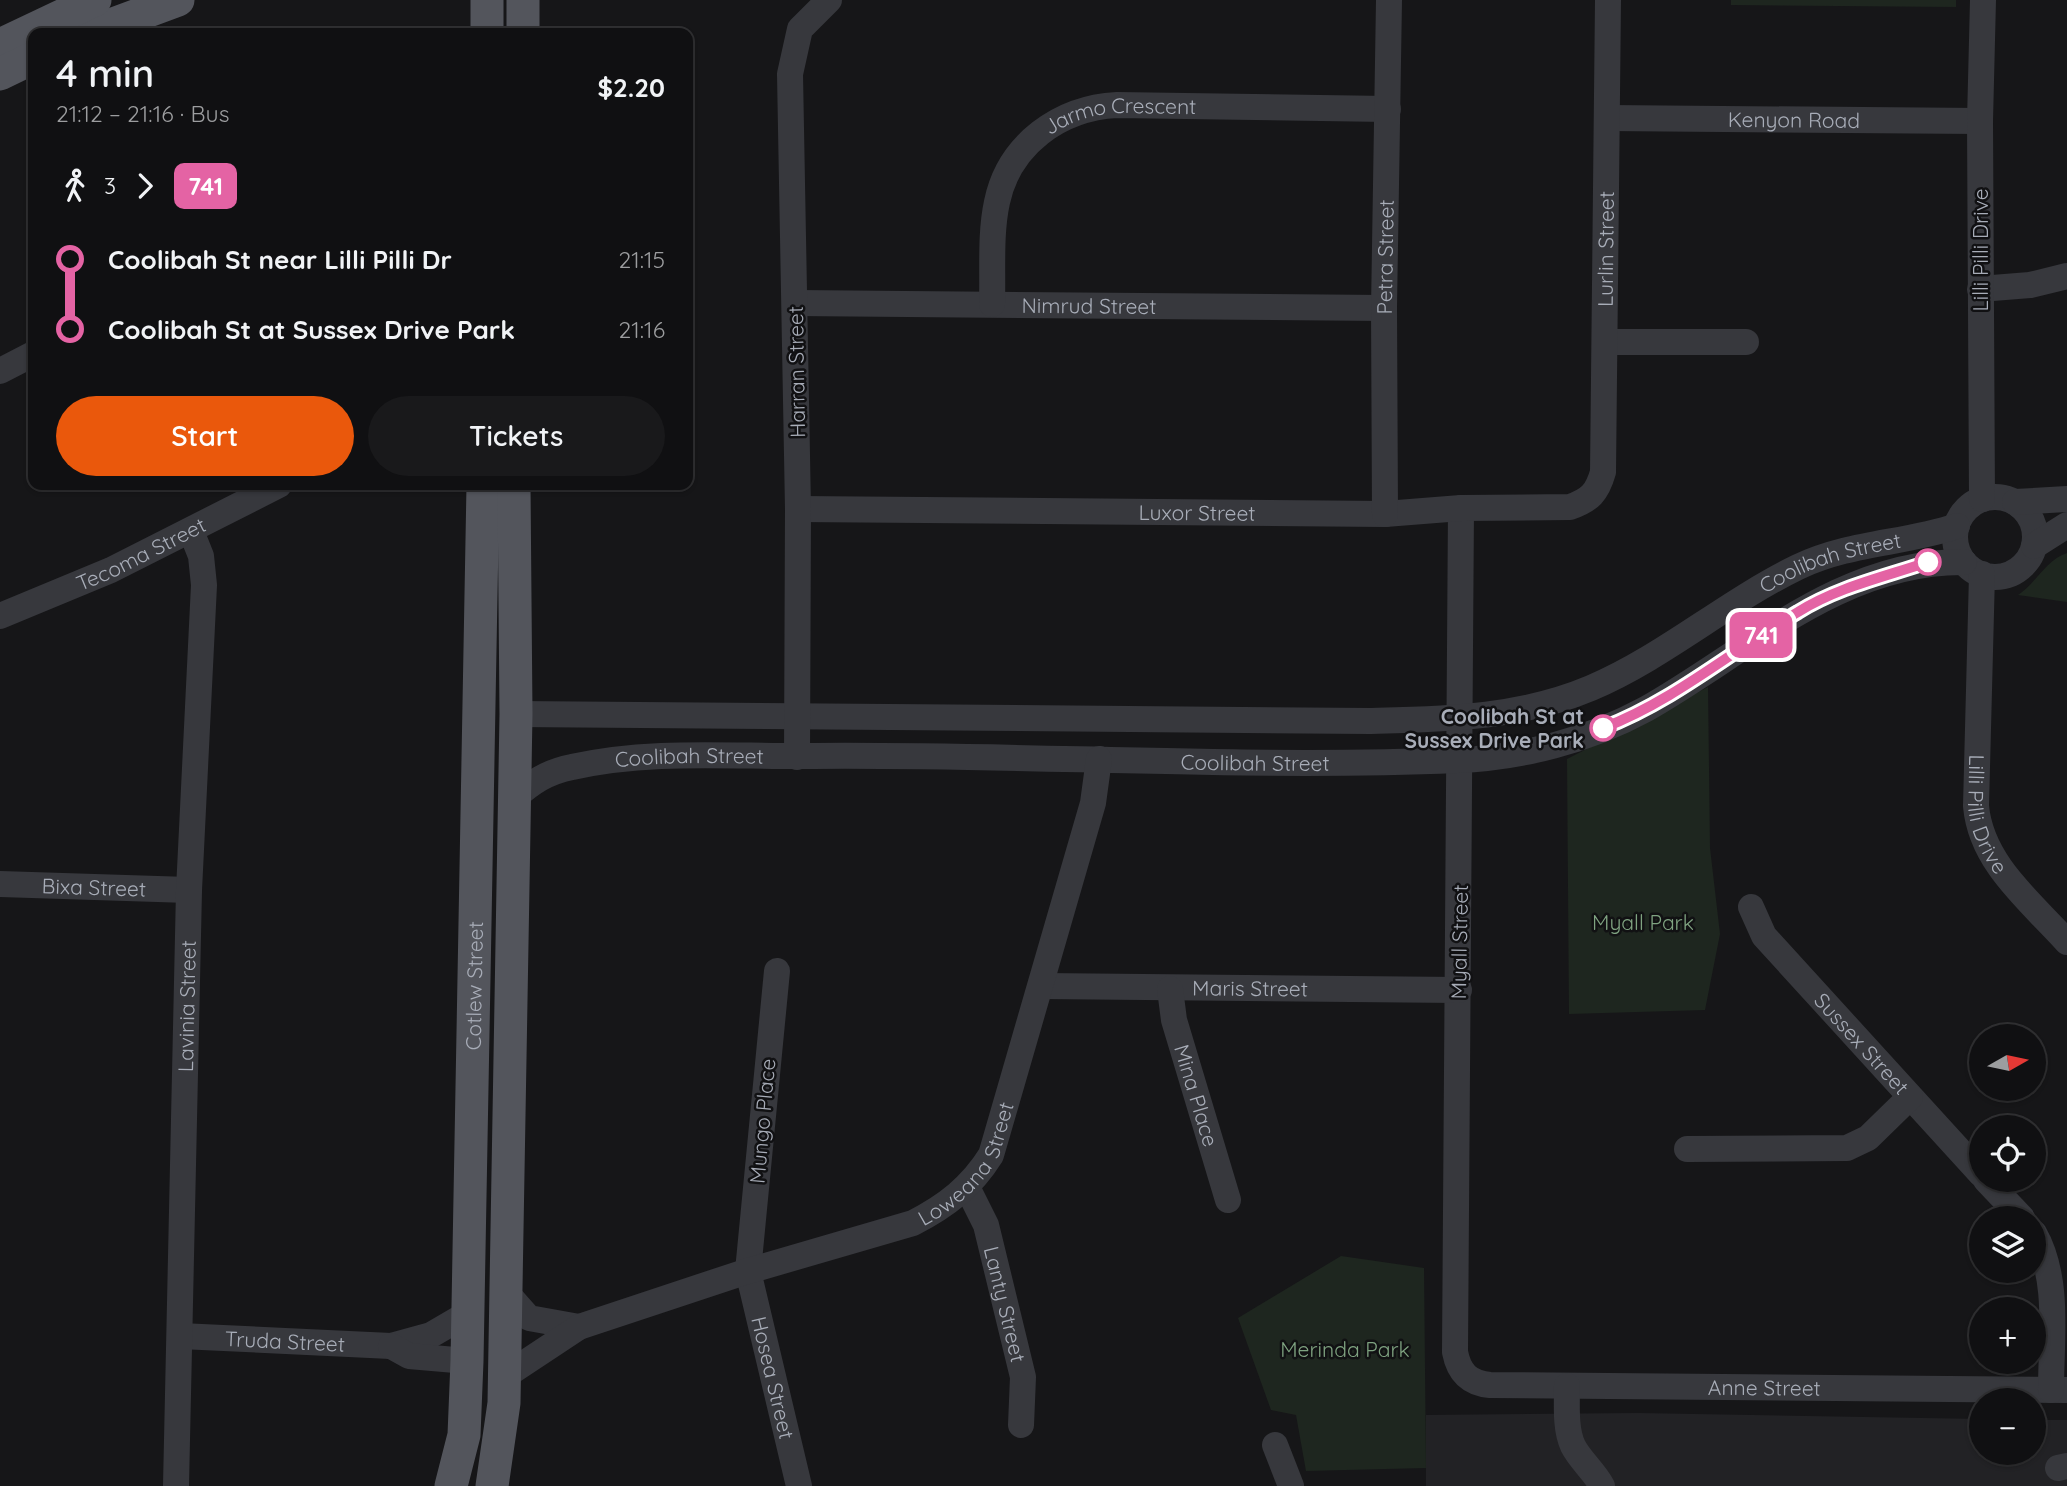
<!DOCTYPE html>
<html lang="en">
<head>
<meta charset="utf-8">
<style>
	body { margin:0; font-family:Quicksand,sans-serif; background:#19191b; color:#f1f3f6; height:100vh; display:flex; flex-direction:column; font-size:26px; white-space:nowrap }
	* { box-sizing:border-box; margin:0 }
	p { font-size:23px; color:#9c9d9f }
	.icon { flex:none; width:38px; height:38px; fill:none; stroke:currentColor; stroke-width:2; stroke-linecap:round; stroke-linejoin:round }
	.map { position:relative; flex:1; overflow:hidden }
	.drawer { position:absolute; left:28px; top:28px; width:665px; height:462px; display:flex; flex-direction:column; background:#101012; border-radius:14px; box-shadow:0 2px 5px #0004,0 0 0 2px #303032 }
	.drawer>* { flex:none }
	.badge { padding:0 14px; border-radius:10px; font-size:24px; line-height:46px }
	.needle { width:46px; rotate:81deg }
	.controls { position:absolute; left:1969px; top:1024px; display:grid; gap:14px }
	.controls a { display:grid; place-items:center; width:77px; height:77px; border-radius:50%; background:#101012; box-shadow:0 2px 5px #0004,0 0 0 2px #303032; font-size:35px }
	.map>.badge { position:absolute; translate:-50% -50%; box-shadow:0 0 0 4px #fff }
	.legs { display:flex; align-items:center; gap:10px; height:77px; padding:0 28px; font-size:23px }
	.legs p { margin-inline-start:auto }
	.overview { display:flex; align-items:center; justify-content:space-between; height:119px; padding:0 28px }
	h1 { font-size:38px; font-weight:600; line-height:52px }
	.primary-button { display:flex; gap:14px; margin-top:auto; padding:14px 28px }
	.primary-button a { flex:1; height:80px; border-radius:42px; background:#ea580c; color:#fff; font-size:28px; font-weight:600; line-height:80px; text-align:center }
	.primary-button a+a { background:#19191b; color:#f1f3f6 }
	ul { padding:0 28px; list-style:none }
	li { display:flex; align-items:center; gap:24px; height:70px; font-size:26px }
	li i { display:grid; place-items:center; width:10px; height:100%; margin:0 9px; background:currentColor }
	li i::after { content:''; width:18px; height:18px; margin:-9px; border:5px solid; border-radius:50%; background:#101012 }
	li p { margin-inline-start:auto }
	li:first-child i { background:linear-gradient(#0000 50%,currentColor 0) }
	li:last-child i { background:linear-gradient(currentColor 50%,#0000 0) }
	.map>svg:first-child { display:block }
	.built { fill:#222225 }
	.green { fill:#1e261f }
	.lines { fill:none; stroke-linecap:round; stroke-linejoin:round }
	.minor { stroke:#37383d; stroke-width:26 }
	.major { stroke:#53555c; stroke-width:33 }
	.line-1-casing { stroke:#fff; stroke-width:16 }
	.line-1 { stroke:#e463a4; stroke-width:10 }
	.stop-1-dot { fill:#fff; stroke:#e463a4; stroke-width:3.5 }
	.labels { text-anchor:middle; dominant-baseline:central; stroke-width:5; stroke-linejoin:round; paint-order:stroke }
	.street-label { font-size:21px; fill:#a8adb8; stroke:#111113 }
	.stop-label { font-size:21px; font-weight:bold; fill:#a8adb8; stroke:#111113; text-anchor:end }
	.park-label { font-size:21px; fill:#7fa381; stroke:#111113 }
</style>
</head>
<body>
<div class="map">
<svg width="2067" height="1486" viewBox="0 0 2067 1486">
	<rect width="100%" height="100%" fill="#161618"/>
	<path class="built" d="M1638,1413L1981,1419V1452H2034V1420H2067V1486H1426V1415Z"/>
	<path class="green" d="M1731,0H1956V7L1731,5Z
		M2067,553V602L2018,595C2037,582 2046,560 2067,553Z
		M1708,687L1710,848L1720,934L1705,1010L1569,1014L1567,759Z
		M1341,1256L1424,1268L1426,1468L1306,1471L1296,1415L1271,1410L1238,1318Z"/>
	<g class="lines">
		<g class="minor">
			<path id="s1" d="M1607,118L1980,121"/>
			<path d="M1980,289L2030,285L2067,276"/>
			<path id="s2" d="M795,303L1384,308"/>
			<path id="s3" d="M992,304C993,270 990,234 997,202C1009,144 1060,108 1117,105L1388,109"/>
			<path d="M1605,342H1746"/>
			<path d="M0,371L33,354"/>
			<circle cx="1995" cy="537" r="40"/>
			<path d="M1982,499L1980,121L1983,0"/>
			<path d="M2015,502L2067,499"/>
			<path id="s4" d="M1461,508L1455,1352C1459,1373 1469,1383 1490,1385L2067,1390"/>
			<path id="s5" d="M798,509L1385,514L1461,508L1570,507C1590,500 1597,493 1603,472L1608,0"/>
			<path id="s6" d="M1385,514L1384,308L1389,0"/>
			<path d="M2034,546L2067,525"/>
			<path id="s7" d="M1982,574L1976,806C1981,863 2030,901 2067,942"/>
			<path id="s8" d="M0,616L111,570L279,485"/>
			<path id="s9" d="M516,714L1371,721C1447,719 1520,718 1591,688C1664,657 1726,602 1798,567C1851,542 1903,544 1957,526"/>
			<path d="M797,757L798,509L790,74L800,29L829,0"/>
			<path id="s10" d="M513,799C532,782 547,772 572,767C651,749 733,757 813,756C1028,754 1243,769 1457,760C1521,758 1589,740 1646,709C1747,652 1840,561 1964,562"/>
			<path id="s11" d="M0,884L189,890"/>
			<path id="s12" d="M1751,907L1764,936L1981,1174"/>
			<path id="s13" d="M777,971L748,1271L799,1486"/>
			<path id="s14" d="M1042,986L1459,990"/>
			<path id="s15" d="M1170,989L1174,1020L1228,1200"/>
			<path d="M1687,1149L1847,1148L1868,1138L1910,1097"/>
			<path d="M1986,1180L2022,1218"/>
			<path id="s16" d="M967,1187L986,1225L1023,1377L1021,1425"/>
			<path d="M2034,1233C2060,1278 2051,1339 2051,1390"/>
			<path d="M506,1292L529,1318L579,1327"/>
			<path id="s17" d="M180,1336L391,1346L431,1335L467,1314"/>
			<path d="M391,1346L409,1356L467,1361"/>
			<path id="s18" d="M505,1376L579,1327L748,1271L913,1223C946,1206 971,1187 991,1155L1093,803L1099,759"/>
			<path d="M1567,1386C1567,1404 1565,1429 1573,1446C1580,1460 1594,1471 1602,1486"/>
			<path d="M1275,1445L1291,1486"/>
			<path d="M2058,1468L2067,1466"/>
			<path id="s19" d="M176,1486L189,890L204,585L201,556L191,531"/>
		</g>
		<g class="major">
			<path d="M487,0V33"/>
			<path d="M89,33L178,0"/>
			<path d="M523,33V0"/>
			<path d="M0,45L95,0"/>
			<path d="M0,74L33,58"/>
			<path id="s20" d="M451,1486L464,1435L467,1361L483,485"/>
			<path d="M492,1486L504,1403L505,1345L516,714L514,485"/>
		</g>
	</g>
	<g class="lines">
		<defs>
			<path id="line-1" d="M1603,728C1674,701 1733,650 1798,612C1838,587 1884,577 1928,562"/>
		</defs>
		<use href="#line-1" class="line-1-casing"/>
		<use href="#line-1" class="line-1"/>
	</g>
	<g class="stop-1-dot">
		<circle cx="1928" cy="562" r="12"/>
		<circle cx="1603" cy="728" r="12"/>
	</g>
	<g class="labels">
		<g class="street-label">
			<text stroke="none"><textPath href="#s1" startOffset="187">Kenyon Road</textPath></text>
			<text stroke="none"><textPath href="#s3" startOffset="270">Jarmo Crescent</textPath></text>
			<text stroke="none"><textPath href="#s5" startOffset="1046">Lurlin Street</textPath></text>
			<text transform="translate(1980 250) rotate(-90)">Lilli Pilli Drive</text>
			<text stroke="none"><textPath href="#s6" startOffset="257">Petra Street</textPath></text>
			<text stroke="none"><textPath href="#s2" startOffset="294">Nimrud Street</textPath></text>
			<text transform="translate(796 372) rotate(-91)">Harran Street</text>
			<text stroke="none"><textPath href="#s5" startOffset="399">Luxor Street</textPath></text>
			<text stroke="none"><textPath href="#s8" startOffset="154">Tecoma Street</textPath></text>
			<text stroke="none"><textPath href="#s9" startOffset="1351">Coolibah Street</textPath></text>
			<text stroke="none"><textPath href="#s10" startOffset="186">Coolibah Street</textPath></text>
			<text stroke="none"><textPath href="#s10" startOffset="752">Coolibah Street</textPath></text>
			<text stroke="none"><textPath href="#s7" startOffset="242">Lilli Pilli Drive</textPath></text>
			<text stroke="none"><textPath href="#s11" startOffset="94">Bixa Street</textPath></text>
			<text transform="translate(1459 942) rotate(-89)">Myall Street</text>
			<text stroke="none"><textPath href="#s20" startOffset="502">Cotlew Street</textPath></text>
			<text stroke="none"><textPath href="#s14" startOffset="208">Maris Street</textPath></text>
			<text stroke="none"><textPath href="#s19" startOffset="480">Lavinia Street</textPath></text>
			<text stroke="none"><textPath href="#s12" startOffset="177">Sussex Street</textPath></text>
			<text stroke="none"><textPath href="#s15" startOffset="110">Mina Place</textPath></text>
			<text transform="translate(762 1121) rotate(-85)">Mungo Place</text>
			<text stroke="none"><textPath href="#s18" startOffset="522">Loweana Street</textPath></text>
			<text stroke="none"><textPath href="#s16" startOffset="124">Lanty Street</textPath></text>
			<text stroke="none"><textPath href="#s17" startOffset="105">Truda Street</textPath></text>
			<text stroke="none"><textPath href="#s13" startOffset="411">Hosea Street</textPath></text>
			<text stroke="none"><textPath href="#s4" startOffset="1171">Anne Street</textPath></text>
		</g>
		<g class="stop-label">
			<text x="1584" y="716">Coolibah St at<tspan x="1584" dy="24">Sussex Drive Park</tspan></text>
		</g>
		<g class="park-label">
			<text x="1643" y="922">Myall Park</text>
			<text x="1345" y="1349">Merinda Park</text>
		</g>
	</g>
</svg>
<div class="controls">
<a><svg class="needle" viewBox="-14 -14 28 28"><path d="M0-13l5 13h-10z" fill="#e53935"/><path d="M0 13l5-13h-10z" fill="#9c9d9f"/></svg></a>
<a><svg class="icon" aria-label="locate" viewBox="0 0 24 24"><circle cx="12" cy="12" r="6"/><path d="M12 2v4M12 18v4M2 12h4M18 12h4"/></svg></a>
<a><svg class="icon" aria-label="layers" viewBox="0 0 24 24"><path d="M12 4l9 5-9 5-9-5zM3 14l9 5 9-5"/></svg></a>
<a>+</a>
<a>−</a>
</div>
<b class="badge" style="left:1761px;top:635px;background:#e463a4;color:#fff">741</b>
<section class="drawer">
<div class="overview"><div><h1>4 min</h1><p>21:12 – 21:16 · Bus</p></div><b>$2.20</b></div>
<div class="legs"><svg class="icon" aria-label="walk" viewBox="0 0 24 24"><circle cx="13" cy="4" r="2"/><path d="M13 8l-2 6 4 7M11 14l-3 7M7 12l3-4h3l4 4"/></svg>3<svg class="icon" aria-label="forward" viewBox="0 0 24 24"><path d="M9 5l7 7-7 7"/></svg><b class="badge" style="background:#e463a4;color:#fff">741</b></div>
<ul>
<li><i style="color:#e463a4"></i><b>Coolibah St near Lilli Pilli Dr</b><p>21:15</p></li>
<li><i style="color:#e463a4"></i><b>Coolibah St at Sussex Drive Park</b><p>21:16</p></li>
</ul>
<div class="primary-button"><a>Start</a><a>Tickets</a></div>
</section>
</div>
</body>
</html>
